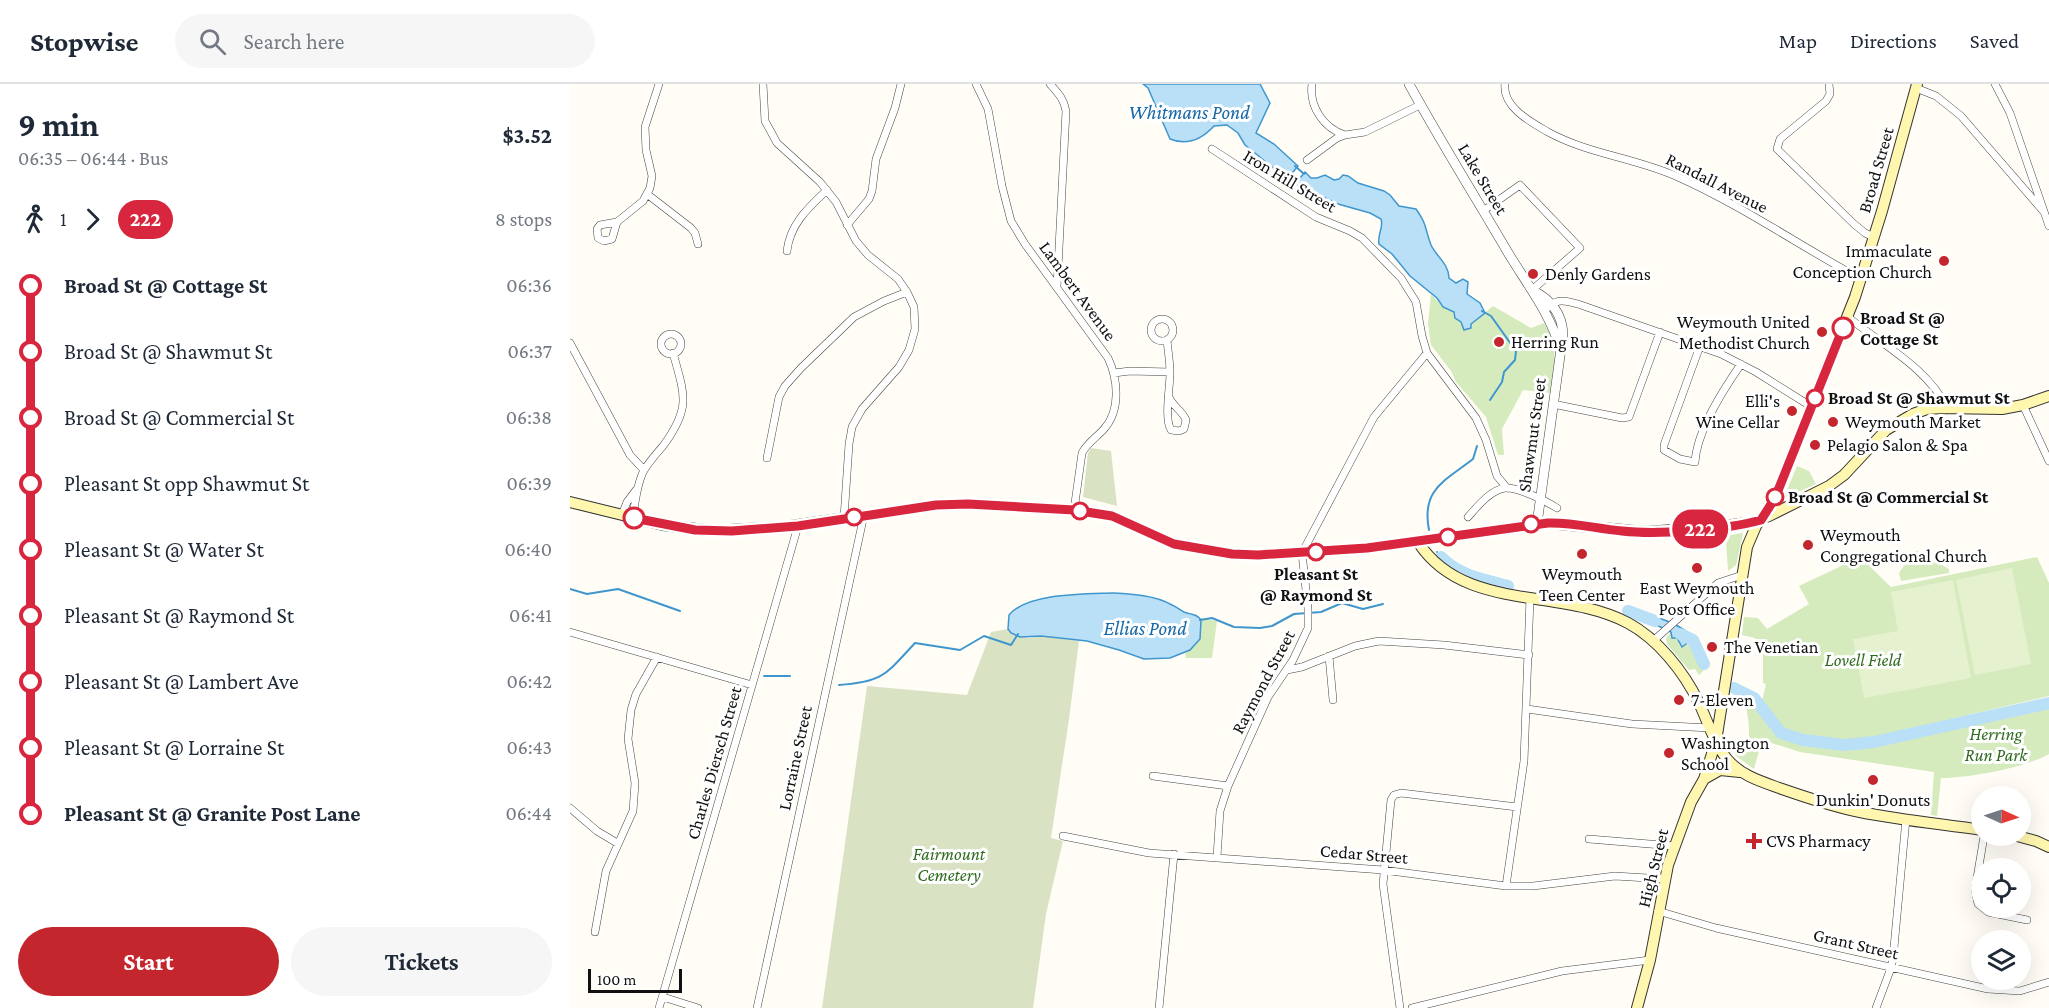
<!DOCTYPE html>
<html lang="en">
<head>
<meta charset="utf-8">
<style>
	body { margin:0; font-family:"Crimson Pro",serif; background:#f6f6f7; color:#1f2937; height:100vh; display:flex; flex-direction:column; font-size:22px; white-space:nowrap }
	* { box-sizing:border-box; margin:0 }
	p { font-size:20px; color:#747a83 }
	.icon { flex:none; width:33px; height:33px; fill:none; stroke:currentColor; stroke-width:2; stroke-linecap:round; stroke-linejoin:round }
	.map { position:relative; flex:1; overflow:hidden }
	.side { display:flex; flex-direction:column; background:#fff; width:570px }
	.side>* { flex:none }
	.badge { padding:0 12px; border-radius:20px; font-size:21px; line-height:39px }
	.needle { width:39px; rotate:93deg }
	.fabs { position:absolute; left:1401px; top:702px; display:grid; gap:12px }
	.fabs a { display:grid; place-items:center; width:60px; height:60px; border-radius:50%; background:#fff; box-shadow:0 6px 24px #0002; font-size:30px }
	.scale { position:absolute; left:18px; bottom:15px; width:94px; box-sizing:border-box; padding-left:6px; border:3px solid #111; border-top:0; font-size:16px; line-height:21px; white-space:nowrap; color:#111; -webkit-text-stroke:4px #fff; paint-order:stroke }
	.map>.badge { position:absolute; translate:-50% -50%; box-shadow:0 0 0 3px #fff }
	.legs { display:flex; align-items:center; gap:9px; height:66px; padding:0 18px; font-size:20px }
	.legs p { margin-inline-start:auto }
	.head { display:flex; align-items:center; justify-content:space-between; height:102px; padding:0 18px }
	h1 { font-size:33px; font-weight:700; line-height:45px }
	.action { display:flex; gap:12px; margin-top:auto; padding:12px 18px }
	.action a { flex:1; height:69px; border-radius:36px; background:#c4262e; color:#fff; font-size:24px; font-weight:700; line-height:69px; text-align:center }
	.action a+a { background:#f6f6f7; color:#1f2937 }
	ul { padding:0 18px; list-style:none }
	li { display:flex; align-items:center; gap:21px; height:66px; font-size:22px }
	li i { display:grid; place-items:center; width:9px; height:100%; margin:0 8px; background:currentColor }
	li i::after { content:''; width:15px; height:15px; margin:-8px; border:4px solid; border-radius:50%; background:#fff }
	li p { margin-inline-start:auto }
	li:first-child i { background:linear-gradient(#0000 50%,currentColor 0) }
	li:last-child i { background:linear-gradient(currentColor 50%,#0000 0) }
	header { display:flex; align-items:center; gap:36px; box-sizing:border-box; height:84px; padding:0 30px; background:#fff; border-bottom:2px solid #e0e1e3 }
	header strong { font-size:28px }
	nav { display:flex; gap:33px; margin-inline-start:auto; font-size:21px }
	.search { width:420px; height:54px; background:#f6f6f7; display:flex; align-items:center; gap:15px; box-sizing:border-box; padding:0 21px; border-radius:33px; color:#747a83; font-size:22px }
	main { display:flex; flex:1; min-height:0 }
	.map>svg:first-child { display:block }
	.green { fill:#d5ebbd }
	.cemetery { fill:#d9e3c4 }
	.pitch { fill:#e6f2cf }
	.water { fill:#b9e0f7; stroke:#3f96cf; stroke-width:1.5 }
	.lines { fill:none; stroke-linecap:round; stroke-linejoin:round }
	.stream { stroke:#3f96cf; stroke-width:2 }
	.river { stroke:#b9e0f7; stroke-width:12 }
	.minor-casing { stroke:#444; stroke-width:8 }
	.tertiary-casing { stroke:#444; stroke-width:10 }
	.secondary-casing { stroke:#333; stroke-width:12 }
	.minor { stroke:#fff; stroke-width:7 }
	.tertiary { stroke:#fff; stroke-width:9 }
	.secondary { stroke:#fff6b0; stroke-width:10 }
	.line-1-casing { stroke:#fff; stroke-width:14 }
	.line-1 { stroke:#d7263d; stroke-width:9 }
	.poi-dot { fill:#c4262e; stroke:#fff; stroke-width:2 }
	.stop-1-dot { fill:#fff; stroke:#d7263d; stroke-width:3 }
	.labels { text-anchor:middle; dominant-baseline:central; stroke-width:6; stroke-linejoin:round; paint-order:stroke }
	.street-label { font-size:18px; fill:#111; stroke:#fff }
	.poi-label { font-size:18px; fill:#111; stroke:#fff; text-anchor:start }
	.stop-label { font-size:18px; font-weight:bold; fill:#111; stroke:#fff; text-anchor:start }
	.park-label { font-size:18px; font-style:italic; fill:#2f6b1f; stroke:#fff }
	.water-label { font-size:20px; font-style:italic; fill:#1768a6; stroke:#fff }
</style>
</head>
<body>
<header>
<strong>Stopwise</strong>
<div class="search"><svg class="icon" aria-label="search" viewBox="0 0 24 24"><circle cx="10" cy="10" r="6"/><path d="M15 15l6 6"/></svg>Search here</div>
<nav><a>Map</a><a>Directions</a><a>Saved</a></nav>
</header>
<main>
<section class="side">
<div class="head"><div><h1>9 min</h1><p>06:35 – 06:44 · Bus</p></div><b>$3.52</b></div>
<div class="legs"><svg class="icon" aria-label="walk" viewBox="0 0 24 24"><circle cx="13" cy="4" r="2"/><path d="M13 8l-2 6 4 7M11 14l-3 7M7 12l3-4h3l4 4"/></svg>1<svg class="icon" aria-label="forward" viewBox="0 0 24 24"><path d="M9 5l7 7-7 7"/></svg><b class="badge" style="background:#d7263d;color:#fff">222</b><p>8 stops</p></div>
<ul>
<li><i style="color:#d7263d"></i><b>Broad St @ Cottage St</b><p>06:36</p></li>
<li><i style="color:#d7263d"></i><span>Broad St @ Shawmut St</span><p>06:37</p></li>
<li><i style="color:#d7263d"></i><span>Broad St @ Commercial St</span><p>06:38</p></li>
<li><i style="color:#d7263d"></i><span>Pleasant St opp Shawmut St</span><p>06:39</p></li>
<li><i style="color:#d7263d"></i><span>Pleasant St @ Water St</span><p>06:40</p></li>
<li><i style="color:#d7263d"></i><span>Pleasant St @ Raymond St</span><p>06:41</p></li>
<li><i style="color:#d7263d"></i><span>Pleasant St @ Lambert Ave</span><p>06:42</p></li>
<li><i style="color:#d7263d"></i><span>Pleasant St @ Lorraine St</span><p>06:43</p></li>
<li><i style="color:#d7263d"></i><b>Pleasant St @ Granite Post Lane</b><p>06:44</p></li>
</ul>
<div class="action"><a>Start</a><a>Tickets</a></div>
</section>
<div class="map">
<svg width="1479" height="924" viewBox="0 0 1479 924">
	<rect width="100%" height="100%" fill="#fffdf5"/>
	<path class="green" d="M861,210L873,223L884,228L893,241L900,244L901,240L923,222L961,244L974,239C990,266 984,280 980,309L953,306L932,345L934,371H928L916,333L886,298L881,287L861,261L858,240Z
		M1227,382L1239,387L1246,400L1217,413L1215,411Z
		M1172,449L1173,450L1166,481L1158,487L1156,457L1150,453Z
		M1344,467H1347L1379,485V489L1331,497L1329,489Z
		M1289,472L1321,503L1467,473L1479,499V612L1279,659L1239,655L1212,647L1194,623L1192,617L1196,600L1193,599V571L1185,554L1172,551L1174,533L1188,534L1197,545L1239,520L1229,502L1286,475Z
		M630,534L647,537L642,574H616L615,570L630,555Z
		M1101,548L1107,554L1121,558L1134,586L1129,591L1125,585L1119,586L1097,560L1096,554Z
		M1173,610L1182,614L1203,643L1200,646L1231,658L1288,665L1479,622V670C1455,684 1399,694 1371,694L1367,732L1361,731L1364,688L1230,668L1192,656L1184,685L1166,672L1158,659L1178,661C1181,645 1177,625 1173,610Z"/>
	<path class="cemetery" d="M521,364L541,367L547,422L513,413L518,369Z
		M438,545L445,552L459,554L471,552L509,557L499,635L481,754L493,757L476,830L463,924H252L297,602L397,611L421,548Z"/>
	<path class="pitch" d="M1442,484L1461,580L1405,591L1386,496Z
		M1383,496L1401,594L1294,614L1283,555L1328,547L1321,508Z"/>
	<path class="water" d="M573,0H690L700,19L686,49L704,60L728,82L718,94L712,91L675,61L668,49L657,41L644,42C632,55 617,62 600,55L578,4Z
		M735,88L741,94H747L755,91L764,96L769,95L773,91L778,92L788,99L814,107L820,111L829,122L846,125C857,140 855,145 861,161C866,172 879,180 879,194L886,199L893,195L898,198L897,210L910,219L915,229L901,240V244L894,246L891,238L885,234L884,228L873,223L867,214L840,192L822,170L809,160C807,150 814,144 811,135L800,129L768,120L725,100Z
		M542,509C561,510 585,511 602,521C607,523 610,526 614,528C621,531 626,529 631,536L630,555L620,566L600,574L574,575L549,566L517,557L471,552L450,553L441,549L438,545L439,531C457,509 515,510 542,509Z
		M1071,531C1089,532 1111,541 1124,554L1112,563L1107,554H1102L1101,548L1078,537Z"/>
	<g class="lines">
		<path class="stream" d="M725,82L734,90
			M912,227L921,232L946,267L945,276L934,288L932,298L920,316
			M859,446C851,405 875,397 903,375L907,362
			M867,468L871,473L869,474
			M0,505L17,510L48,505L110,527
			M630,536L642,534L664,543L690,544L702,542L724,530L751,528L772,519L793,525L813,520
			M194,592H220
			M269,601C314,598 316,590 345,559L390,566L414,552L441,561L448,550"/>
		<path class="river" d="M871,473C889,492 914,495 938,502
			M1058,527L1085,537
			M1110,550L1123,556L1134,580
			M1164,604L1184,614L1211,649L1233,656L1274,661L1304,658L1479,619"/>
		<defs>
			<path id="minor" d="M193,0L195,37L207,59L250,98L266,118L286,157L298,171L328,195L337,208L344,223L345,245L339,266L329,283L292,325L282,343L279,360L274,434
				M406,0L418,25L432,102L441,137L455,160L538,274C548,295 551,326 534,345C527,353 517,359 512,369L504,426
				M480,0C488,9 494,15 496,27L487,203
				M742,0C739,22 753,44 775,51
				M935,0C932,23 961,38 978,48C1018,70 1066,74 1108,93C1171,121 1230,162 1291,195
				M1259,0L1260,10L1256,17L1210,55L1207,65L1284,140L1295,149L1304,153
				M1425,0L1440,29L1479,142
				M1346,4L1366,12L1391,32L1474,128
				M642,65L746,133L780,147L792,154L831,194L846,218L852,252L857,269L906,334L916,356L927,392L937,404
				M737,76L767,54L775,51L795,48L850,21
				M77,110L121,144L125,149L128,160
				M913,127L950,101L1010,164L962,206
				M47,138L42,155L34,157L28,154L27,145L30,141L47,138L73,117L80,104L82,92L76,66L75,43L89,0
				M277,141L299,115L302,107L306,75L325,24L331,0
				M217,167C220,140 238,124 257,106
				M979,223C987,214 997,217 1008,220L1151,270L1186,288L1242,323
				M1278,233C1311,260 1358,284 1377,324
				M581 246a11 11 0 1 1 22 0a11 11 0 1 1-22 0Z
				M91 260a10 10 0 1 1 20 0a10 10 0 1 1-20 0Z
				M597,256C598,267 600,278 600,289C600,304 594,334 601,346L609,347L614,345L616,336C612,326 603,323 599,313
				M0,259L60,371L74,386
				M1130,262L1094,361V366L1110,375L1125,378C1127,346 1153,306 1171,280
				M544,289L560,287L600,288
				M983,320L1052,334L1059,333L1090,248
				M1453,321L1479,377
				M197,374L209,313L215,302L231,284L284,233L314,217L337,208
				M52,431L57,418L66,406
				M898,433C907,423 920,406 935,404C948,403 976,417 987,424
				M62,434C66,418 66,403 73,388C78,379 86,370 93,362C121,324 115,312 103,269
				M0,548L182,601
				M1083,557L1148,499L1172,491
				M759,572L763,616
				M717,586L732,583L785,562L809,557L874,561L959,571
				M957,625L1062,640L1140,644
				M583,692L658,702
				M0,724L27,747L47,759
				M493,752L579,769L813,786L936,802H963L1045,792L1094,795
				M1414,752L1405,806L1408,820L1418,828L1457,836
				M1019,755L1104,762
				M647,773L650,727L658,702L698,613L723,576L738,544V525L732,469L804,333L857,269
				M936,802L954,677L960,514
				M1088,827L1146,844L1418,905L1450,907L1479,898
				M25,848L36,787L63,727L65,699L58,655L61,626L66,610L87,573
				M93,913L128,924
				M89,924L228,442
				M187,924L294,431
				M589,924L604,770
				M830,924L813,800L821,716L824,711L831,709L947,723
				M842,924L992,887L1080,876
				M1306,924L1321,884L1323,874L1336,735"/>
			<path id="tertiary" d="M839,0C870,56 904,111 937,167C956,199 981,230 991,267
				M962,206C980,215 992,228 993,250L967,440"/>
			<path id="secondary" d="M0,418L93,441L143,447L214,443L366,421L398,420L504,426L542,432L604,460L662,470L688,471L797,464L978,439L1075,448L1149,443L1183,438L1199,432L1259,402L1274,391L1316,346L1343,330L1357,325L1373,324L1432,325L1453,321L1479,312
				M848,458C894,529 991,503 1058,539C1088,555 1114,588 1129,619C1138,638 1144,659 1157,675C1171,692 1193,698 1212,705C1238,714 1264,723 1290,728C1330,736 1371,740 1412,746
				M1134,695L1150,686L1170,688
				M1447,752L1466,757L1479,763
				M1067,924L1080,876L1098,781L1121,718L1134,695L1146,657L1177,463L1186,442L1205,414L1285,213L1312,127L1347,0"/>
		</defs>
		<use href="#minor" class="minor-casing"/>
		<use href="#tertiary" class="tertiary-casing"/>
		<use href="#secondary" class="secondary-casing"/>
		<use href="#minor" class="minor"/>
		<use href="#tertiary" class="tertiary"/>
		<use href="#secondary" class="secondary"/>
	</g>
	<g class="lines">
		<defs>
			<path id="line-1" d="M64,434L125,446L162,447L228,442L366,421L398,420L504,426L542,432L604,460L662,470L688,471L797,464L978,439C1003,438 1027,445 1052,447C1088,451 1155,446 1191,436L1205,414L1273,244"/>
		</defs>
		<use href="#line-1" class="line-1-casing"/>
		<use href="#line-1" class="line-1"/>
	</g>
	<g class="poi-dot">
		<circle cx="1374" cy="177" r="6"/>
		<circle cx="963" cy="190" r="6"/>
		<circle cx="1252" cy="248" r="6"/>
		<circle cx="929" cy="258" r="6"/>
		<circle cx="1222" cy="327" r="6"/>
		<circle cx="1263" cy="338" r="6"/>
		<circle cx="1245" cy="361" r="6"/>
		<circle cx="1238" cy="461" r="6"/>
		<circle cx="1012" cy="470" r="6"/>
		<circle cx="1127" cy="484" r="6"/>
		<circle cx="1142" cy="563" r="6"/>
		<circle cx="1109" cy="616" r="6"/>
		<circle cx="1099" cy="669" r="6"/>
		<circle cx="1303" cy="696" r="6"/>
		<path d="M1181 748h6v6h6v6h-6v6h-6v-6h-6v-6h6z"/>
	</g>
	<g class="stop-1-dot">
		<circle cx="1273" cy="244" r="10"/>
		<circle cx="1245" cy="314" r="8"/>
		<circle cx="1205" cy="413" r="8"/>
		<circle cx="510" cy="427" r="8"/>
		<circle cx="284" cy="433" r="8"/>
		<circle cx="64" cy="434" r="10"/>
		<circle cx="961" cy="440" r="8"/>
		<circle cx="878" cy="453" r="8"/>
		<circle cx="746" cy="468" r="8"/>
	</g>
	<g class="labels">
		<g class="street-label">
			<text transform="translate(1306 86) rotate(-74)">Broad Street</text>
			<text transform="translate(913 95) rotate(59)">Lake Street</text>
			<text transform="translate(720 97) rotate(31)">Iron Hill Street</text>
			<text transform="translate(1147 99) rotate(27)">Randall Avenue</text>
			<text transform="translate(508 207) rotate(54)">Lambert Avenue</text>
			<text transform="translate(962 351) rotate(-82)">Shawmut Street</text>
			<text transform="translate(693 598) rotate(-62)">Raymond Street</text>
			<text transform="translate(225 674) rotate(-78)">Lorraine Street</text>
			<text transform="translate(144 679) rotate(-74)">Charles Diersch Street</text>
			<text transform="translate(794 770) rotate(5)">Cedar Street</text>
			<text transform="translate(1083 784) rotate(-76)">High Street</text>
			<text transform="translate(1286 860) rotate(13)">Grant Street</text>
		</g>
		<g class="poi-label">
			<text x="1362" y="167" text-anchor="end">Immaculate<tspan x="1362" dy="21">Conception Church</tspan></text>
			<text x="975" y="190">Denly Gardens</text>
			<text x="1240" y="238" text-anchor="end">Weymouth United<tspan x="1240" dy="21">Methodist Church</tspan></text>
			<text x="941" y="258">Herring Run</text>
			<text x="1210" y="317" text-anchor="end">Elli's<tspan x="1210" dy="21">Wine Cellar</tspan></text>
			<text x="1275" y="338">Weymouth Market</text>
			<text x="1257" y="361">Pelagio Salon &amp; Spa</text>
			<text x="1250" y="451">Weymouth<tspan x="1250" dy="21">Congregational Church</tspan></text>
			<text x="1012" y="490" text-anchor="middle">Weymouth<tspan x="1012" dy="21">Teen Center</tspan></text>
			<text x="1127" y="504" text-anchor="middle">East Weymouth<tspan x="1127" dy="21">Post Office</tspan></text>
			<text x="1154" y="563">The Venetian</text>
			<text x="1121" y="616">7-Eleven</text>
			<text x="1111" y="659">Washington<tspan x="1111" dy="21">School</tspan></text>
			<text x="1303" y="716" text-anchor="middle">Dunkin' Donuts</text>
			<text x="1196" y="757">CVS Pharmacy</text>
		</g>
		<g class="stop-label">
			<text x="1290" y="234">Broad St @<tspan x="1290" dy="21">Cottage St</tspan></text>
			<text x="1258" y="314">Broad St @ Shawmut St</text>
			<text x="1218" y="413">Broad St @ Commercial St</text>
			<text x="746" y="490" text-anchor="middle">Pleasant St<tspan x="746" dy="21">@ Raymond St</tspan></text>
		</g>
		<g class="park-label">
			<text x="1293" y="576">Lovell Field</text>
			<text x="1426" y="650">Herring<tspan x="1426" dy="21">Run Park</tspan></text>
			<text x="379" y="770">Fairmount<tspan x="379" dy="21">Cemetery</tspan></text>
		</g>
		<g class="water-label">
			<text x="619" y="28">Whitmans Pond</text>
			<text x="575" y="544">Ellias Pond</text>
		</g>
	</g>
</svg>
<div class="fabs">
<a><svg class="needle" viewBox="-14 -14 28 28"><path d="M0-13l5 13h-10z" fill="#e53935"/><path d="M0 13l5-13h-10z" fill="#747a83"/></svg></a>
<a><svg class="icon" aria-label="locate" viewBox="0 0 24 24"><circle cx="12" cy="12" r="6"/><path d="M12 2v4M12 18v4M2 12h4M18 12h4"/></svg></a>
<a><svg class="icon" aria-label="layers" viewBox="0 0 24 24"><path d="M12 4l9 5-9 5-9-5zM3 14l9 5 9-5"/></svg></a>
</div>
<div class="scale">100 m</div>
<b class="badge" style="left:1130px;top:445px;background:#d7263d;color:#fff">222</b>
</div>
</main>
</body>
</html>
